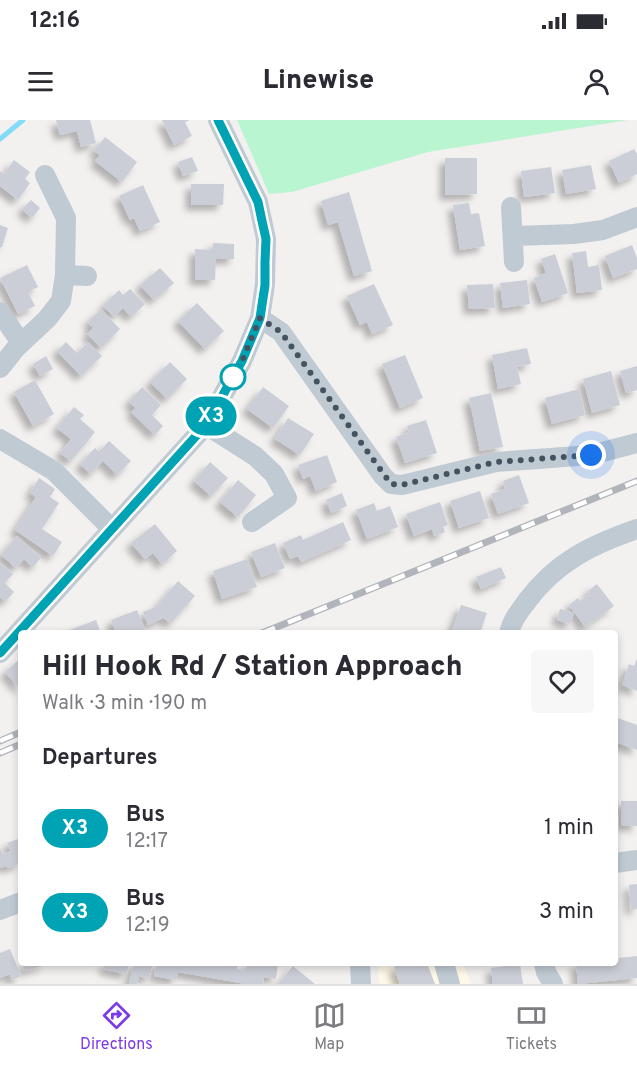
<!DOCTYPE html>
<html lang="en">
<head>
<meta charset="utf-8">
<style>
	body { margin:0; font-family:Overpass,sans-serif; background:#f7f7f7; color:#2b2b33; height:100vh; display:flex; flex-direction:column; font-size:22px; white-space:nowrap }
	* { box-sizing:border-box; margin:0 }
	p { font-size:20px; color:#7c7c81 }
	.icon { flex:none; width:33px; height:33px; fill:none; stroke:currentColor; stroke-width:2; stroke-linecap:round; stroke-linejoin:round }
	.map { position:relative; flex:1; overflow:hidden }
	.details { position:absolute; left:18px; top:510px; width:600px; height:336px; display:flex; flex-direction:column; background:#fff; border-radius:6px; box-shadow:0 3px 9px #0003 }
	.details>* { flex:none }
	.badge { padding:0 12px; border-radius:20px; font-size:21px; line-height:39px }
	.you { position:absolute; width:30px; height:30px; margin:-15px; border:4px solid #fff; border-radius:50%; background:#1a73e8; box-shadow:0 0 0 9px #1a73e833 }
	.map>.badge { position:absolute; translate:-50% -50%; box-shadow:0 0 0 3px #fff }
	h2 { padding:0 24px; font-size:22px; line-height:54px }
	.round { display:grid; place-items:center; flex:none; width:63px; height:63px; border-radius:6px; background:#f7f7f7 }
	.headline { display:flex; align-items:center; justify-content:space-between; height:102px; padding:0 24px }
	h1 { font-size:28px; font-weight:800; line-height:45px }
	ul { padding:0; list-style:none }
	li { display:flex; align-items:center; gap:18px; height:84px; padding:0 24px }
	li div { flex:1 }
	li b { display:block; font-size:22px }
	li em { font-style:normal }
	li .badge { min-width:66px; font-weight:700; text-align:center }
	.status { display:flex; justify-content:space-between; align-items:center; height:42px; padding:0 30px; background:#fff; direction:ltr }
	.status svg { height:16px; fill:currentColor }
	header { display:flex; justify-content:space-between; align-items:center; height:78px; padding:0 24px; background:#fff; font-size:27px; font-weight:800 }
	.tab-bar { display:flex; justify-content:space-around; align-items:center; height:84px; border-top:2px solid #e1e1e2; background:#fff; font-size:16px; color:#7c7c81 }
	.tab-bar a { display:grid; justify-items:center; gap:3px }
	.tab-bar .selected { color:#7c3aed }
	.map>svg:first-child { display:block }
	.commercial { fill:#fef8e8 }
	.green { fill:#baf5d2 }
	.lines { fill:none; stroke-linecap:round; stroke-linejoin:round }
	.stream { stroke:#82dcf7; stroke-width:5 }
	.building { fill:#cbced6; filter:url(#shadow) }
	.minor { stroke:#bfcad3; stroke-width:20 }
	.rail-casing { stroke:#b1b5bb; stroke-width:7 }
	.rail { stroke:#fff; stroke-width:4.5; stroke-dasharray:14; stroke-linecap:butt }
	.line-casing { stroke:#fff; stroke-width:14 }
	.line { stroke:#00a3b4; stroke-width:9 }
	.walk { stroke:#455360; stroke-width:6; stroke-dasharray:0 10.8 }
	.stop-dot { fill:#fff; stroke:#00a3b4; stroke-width:3 }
</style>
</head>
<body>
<div class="status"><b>12:16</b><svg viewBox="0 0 49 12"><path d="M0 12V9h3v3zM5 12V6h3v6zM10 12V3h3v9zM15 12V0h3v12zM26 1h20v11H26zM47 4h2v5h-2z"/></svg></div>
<header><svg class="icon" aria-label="menu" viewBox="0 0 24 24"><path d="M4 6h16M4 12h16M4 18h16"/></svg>Linewise<svg class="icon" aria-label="person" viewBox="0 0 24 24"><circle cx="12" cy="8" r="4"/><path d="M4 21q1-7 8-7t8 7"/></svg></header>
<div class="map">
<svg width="637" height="864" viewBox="0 0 637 864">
	<defs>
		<filter id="shadow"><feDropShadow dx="-5.5" dy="5.5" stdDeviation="3" flood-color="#0004"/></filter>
	</defs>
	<rect width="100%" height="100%" fill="#f3f0f0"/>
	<path class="commercial" d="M379,843H462L472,864H380L378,855Z"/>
	<path class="green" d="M237,0H628L428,32L292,72L269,74Z"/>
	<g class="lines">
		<path class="stream" d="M0,19L23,0"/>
	</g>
	<path class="building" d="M56,0H90L96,23L81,27L77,11L60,15Z
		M162,0H190L185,2L192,16L174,25Z
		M105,17L137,42L122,62L95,41L100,35L94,31Z
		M634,29L637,34V54L619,63L609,41Z
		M192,37L198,51L183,56L178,42Z
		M445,38H477V74L445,75Z
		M14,40L30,52L25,59L30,63L18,80L0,66V51L4,54Z
		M591,45L596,69L566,74L562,50Z
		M551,47L555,73L524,77L521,51Z
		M191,64H224L223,85H191Z
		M143,65L160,102L140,111L134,98L130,100L119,76Z
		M349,72L372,151L354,156L338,102L328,105L321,81Z
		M31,80L40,88L32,98L22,89Z
		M469,83L471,94L479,93L485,126L460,130L453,85Z
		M0,105L8,108L2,127H0Z
		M213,123L234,124V139H216L215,160H195V129L212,130Z
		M632,125L637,138V149L613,158L605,136Z
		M586,131L588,147L599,145L602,170L577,173L572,133Z
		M555,134L568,173L542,182L534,158L546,153L541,139Z
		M27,145L38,167L28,172L35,186L18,194L0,158Z
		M160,148L174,163L154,180L140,165Z
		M527,160L530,184L503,188L500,163Z
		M374,164L393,205L372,214L367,202L360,205L347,176Z
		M493,164L495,188L469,189L467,165Z
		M130,169L145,184L131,197L123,188L114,197L103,186L119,170L123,175Z
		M197,183L224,211L205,229L178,201Z
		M101,189L120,209L101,228L87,214L93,208L88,202Z
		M66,222L77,233L88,222L102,236L81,256L57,231Z
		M527,228L531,244L517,247L521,264L498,269L492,235Z
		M405,235L423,278L400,288L382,244Z
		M46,236L53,249L40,256L33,244Z
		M170,242L187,259L167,279L150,262Z
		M637,246V270L626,273L620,251Z
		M611,251L620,285L592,293L583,259Z
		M35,260L54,294L33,306L14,272Z
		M142,267L161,285L152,295L163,306L155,315L131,292L136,288L129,282Z
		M263,267L289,286L273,308L247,289Z
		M579,269L585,295L552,304L545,278Z
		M491,273L503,327L480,331L469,278Z
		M74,287L84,295L80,299L95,312L71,341L60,333L71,319L57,308Z
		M288,298L314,314L300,335L275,319Z
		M426,300L437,333L405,343L396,317L409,312L407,306Z
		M109,321L131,341L117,355L103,341L91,354L80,344L95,328L99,332Z
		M327,335L337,362L316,371L310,356L303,359L298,345Z
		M210,342L228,358L211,376L194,361Z
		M519,355L529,383L498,394L491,374L505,369L503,361Z
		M39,358L55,369L50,377L59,383L42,409L62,422L53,436L15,410L36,377L30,373Z
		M238,360L256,375L238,397L220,382Z
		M480,371L489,398L459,408L450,381Z
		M342,373L347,386L331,393L326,380Z
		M440,382L448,405L443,407L445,412L434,416L432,409L414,416L406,394Z
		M374,383L377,391L390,386L398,407L367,419L356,390Z
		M343,402L351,420L301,442L298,436L290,439L283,423L301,415L303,420Z
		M155,404L177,431L162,444L153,433L145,439L131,423Z
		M17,416L41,438L33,447L24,439L16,448L1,435Z
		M275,423L285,448L261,457L251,432Z
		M247,439L257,467L222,479L213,451Z
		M0,442L13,454L5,463L14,472L5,482L0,477Z
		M501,447L506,458L481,469L476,457Z
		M178,461L195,476L171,503L163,498L148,505L143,492L156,487Z
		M597,464L614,486L585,507L569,485L578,478L580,481L585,477L590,474L588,471Z
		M461,485L487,493L480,513H451Z
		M560,489L574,493L570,504L557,500Z
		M137,490L146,513H116L111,500Z
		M96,500L101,513H67V511Z
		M21,538V570L5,552Z
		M637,539V571L622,565L629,544L634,546Z
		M615,597L637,605V630L615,622Z
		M621,681H637V706L621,705Z
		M615,693H619L618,716H615Z
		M21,718V743L8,748L7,746L0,748V728L3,734L11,731L7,723Z
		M637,764V789L631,790L629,765Z
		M10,829L21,856L12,860L10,854L0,858V833Z
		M637,836V858L578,864L576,843H604V846L619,845V838Z
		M22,843H45L46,845L24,851Z
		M105,843H129L127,854L104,849Z
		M134,843H153L149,859L139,856L137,864H129Z
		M157,843H238L237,849L245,851L247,843L266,846L267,843H278L276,859L264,857L263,864H246L178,852L176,860L154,856Z
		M404,843H427L435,864H400L394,847Z
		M520,844L523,864H493L491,848Z
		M293,846L315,864H278Z"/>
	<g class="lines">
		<path class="minor" d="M511,87L514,142
			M514,116L574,114L603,110L637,97
			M65,155L87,156
			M0,192L21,223
			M260,198L281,212L383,356L391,364L402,365L496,342L591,335L637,323
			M0,248L16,228L47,199L61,181L65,155L66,98L45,55
			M206,305L255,336L274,354L287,378L252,402
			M0,319L54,351L112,409
			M509,513C512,500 519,492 527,481C556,442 591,425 637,409
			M0,533L206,305L242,241L260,198L265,164L266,119L258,82L218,0
			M615,743L637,740
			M0,790L21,782
			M360,843L361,864
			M444,843L450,864
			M544,843L546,852L553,864"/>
		<defs>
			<path id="rail" d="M262,513L637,361
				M0,621L21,612
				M0,633L21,624"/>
		</defs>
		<use href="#rail" class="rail-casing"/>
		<use href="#rail" class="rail"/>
	</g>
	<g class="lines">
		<defs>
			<path id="line" d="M0,533L206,305L242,241L260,198L265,165V142L266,119L262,101L258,82L218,0"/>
		</defs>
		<use href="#line" class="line-casing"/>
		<use href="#line" class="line"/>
		<path class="walk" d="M233,257L242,241L260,198L281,212L391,364L402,365L496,342L591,335"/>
	</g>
	<circle class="stop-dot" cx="233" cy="257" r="12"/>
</svg>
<div class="you" style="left:591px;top:335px"></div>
<b class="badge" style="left:211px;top:296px;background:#00a3b4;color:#fff">X3</b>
<section class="details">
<div class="headline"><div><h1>Hill Hook Rd / Station Approach</h1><p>Walk · 3 min · 190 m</p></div><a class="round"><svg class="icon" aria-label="heart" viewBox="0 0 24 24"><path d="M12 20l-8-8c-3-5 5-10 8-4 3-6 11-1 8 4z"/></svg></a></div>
<h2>Departures</h2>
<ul>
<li><span class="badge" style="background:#00a3b4;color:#fff">X3</span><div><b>Bus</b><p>12:17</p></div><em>1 min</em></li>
<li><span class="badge" style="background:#00a3b4;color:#fff">X3</span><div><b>Bus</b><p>12:19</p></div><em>3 min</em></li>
</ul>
</section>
</div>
<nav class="tab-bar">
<a class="selected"><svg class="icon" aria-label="directions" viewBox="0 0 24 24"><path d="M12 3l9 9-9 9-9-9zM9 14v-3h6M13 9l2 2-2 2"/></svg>Directions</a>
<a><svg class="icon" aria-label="map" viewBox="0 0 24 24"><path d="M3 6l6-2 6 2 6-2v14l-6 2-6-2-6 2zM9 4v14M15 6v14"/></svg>Map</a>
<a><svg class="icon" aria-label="tickets" viewBox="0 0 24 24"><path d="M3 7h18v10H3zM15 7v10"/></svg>Tickets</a>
</nav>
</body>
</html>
